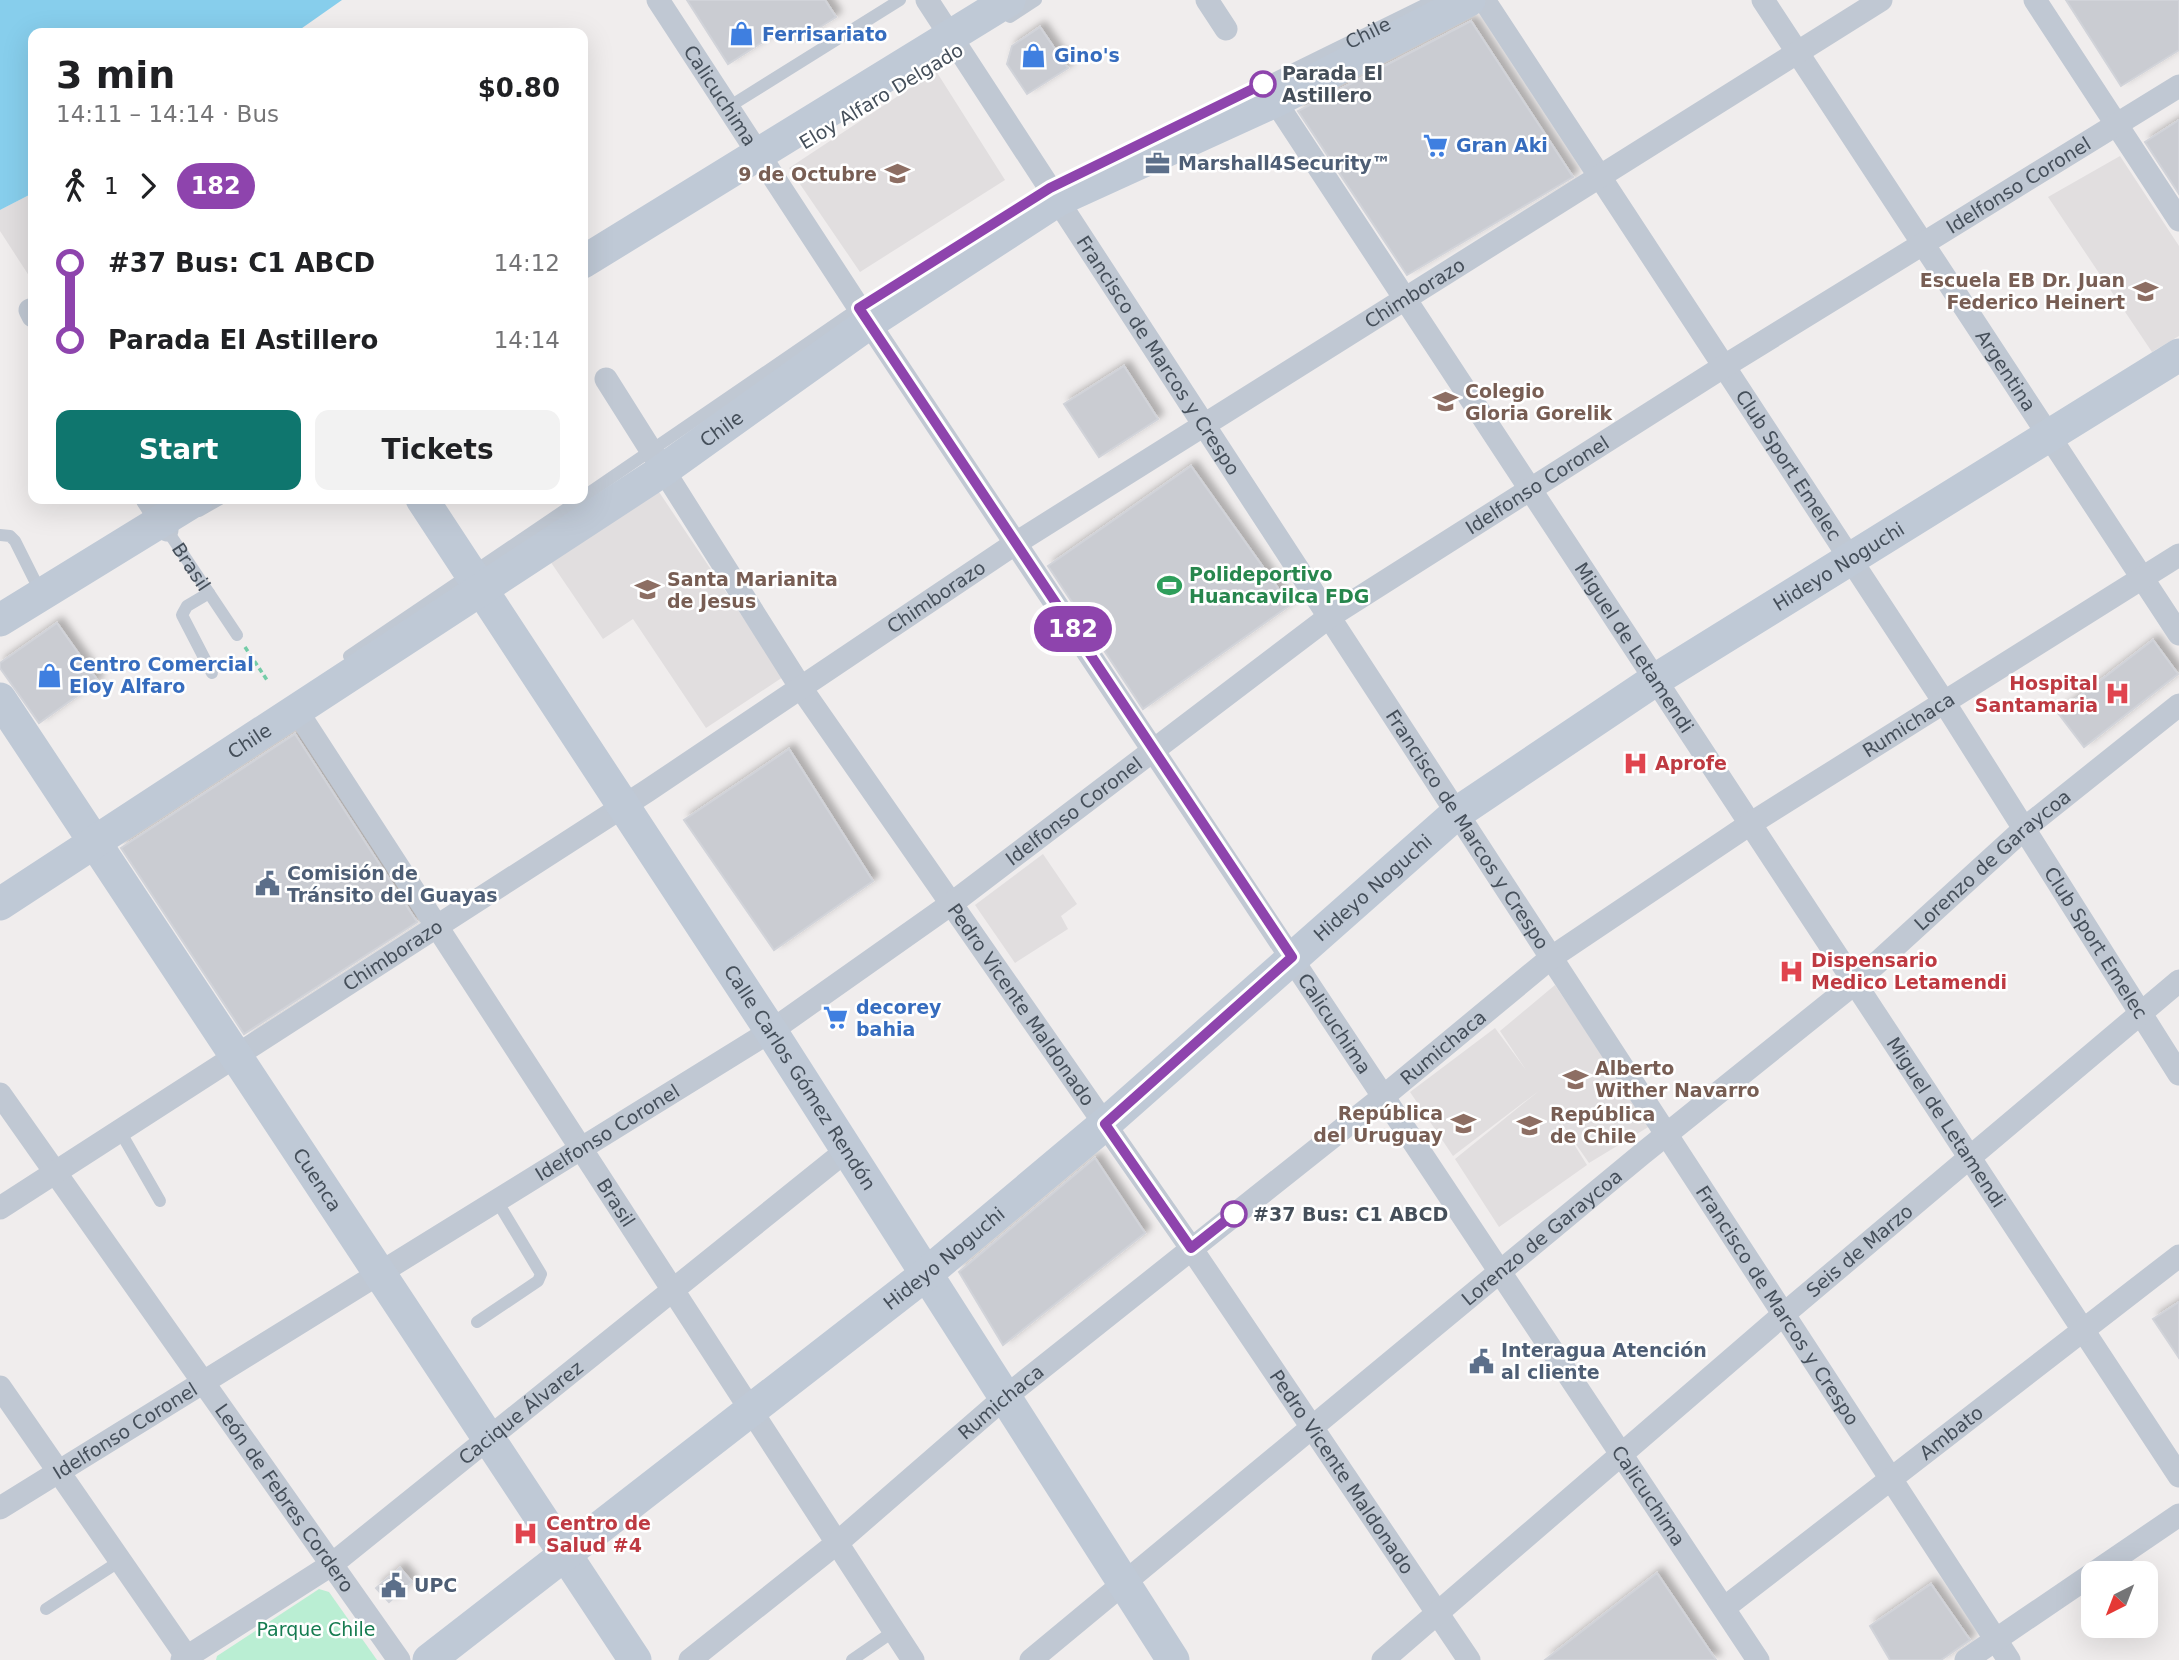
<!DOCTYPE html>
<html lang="en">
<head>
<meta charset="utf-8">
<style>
	body { margin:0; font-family:"DejaVu Sans",sans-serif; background:#f2f2f2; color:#202124; height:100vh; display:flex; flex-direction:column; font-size:26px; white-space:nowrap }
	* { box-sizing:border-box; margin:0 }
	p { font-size:23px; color:#757577 }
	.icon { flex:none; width:38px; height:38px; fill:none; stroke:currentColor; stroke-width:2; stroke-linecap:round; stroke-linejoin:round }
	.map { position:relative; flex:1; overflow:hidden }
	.panel { position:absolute; left:28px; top:28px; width:560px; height:476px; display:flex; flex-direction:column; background:#fff; border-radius:14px; box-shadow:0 7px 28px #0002 }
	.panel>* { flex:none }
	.badge { padding:0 14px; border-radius:23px; font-size:24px; line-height:46px }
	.needle { width:46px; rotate:222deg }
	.fabs { position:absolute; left:2081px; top:1561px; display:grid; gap:14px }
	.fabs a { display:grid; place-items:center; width:77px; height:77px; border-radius:14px; background:#fff; box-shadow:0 7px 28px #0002; font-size:35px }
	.map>.badge { position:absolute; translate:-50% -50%; box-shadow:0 0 0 4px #fff }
	.legs { display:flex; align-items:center; gap:10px; height:77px; padding:0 28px; font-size:23px }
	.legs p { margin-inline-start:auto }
	.summary { display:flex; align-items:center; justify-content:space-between; height:119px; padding:0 28px }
	h1 { font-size:38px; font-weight:700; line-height:52px }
	.primary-button { display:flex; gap:14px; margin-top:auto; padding:14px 28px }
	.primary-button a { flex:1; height:80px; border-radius:14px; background:#0f766e; color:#fff; font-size:28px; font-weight:700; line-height:80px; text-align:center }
	.primary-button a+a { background:#f2f2f2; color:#202124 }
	ul { padding:0 28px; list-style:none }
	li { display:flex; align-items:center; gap:24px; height:77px; font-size:26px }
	li i { display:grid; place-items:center; width:10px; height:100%; margin:0 9px; background:currentColor }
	li i::after { content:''; width:18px; height:18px; margin:-9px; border:5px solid; border-radius:50%; background:#fff }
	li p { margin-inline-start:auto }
	li:first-child i { background:linear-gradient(#0000 50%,currentColor 0) }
	li:last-child i { background:linear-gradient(currentColor 50%,#0000 0) }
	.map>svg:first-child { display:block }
	.education { fill:#e1dedf }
	.green { fill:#baeed3 }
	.water { fill:#87ceec }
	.building { fill:#caccd2; stroke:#d1d3d9; stroke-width:2; filter:url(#shadow) }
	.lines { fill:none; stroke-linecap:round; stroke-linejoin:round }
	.path { stroke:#73cca7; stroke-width:3.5; stroke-dasharray:5 3.5; stroke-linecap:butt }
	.lane { stroke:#c0c8d3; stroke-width:12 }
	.street { stroke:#c0c8d3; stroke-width:23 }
	.secondary { stroke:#bfc9d6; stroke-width:33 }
	.line-1-casing { stroke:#fff; stroke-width:16 }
	.line-1 { stroke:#8e44ad; stroke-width:10 }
	.stop-1-dot { fill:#fff; stroke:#8e44ad; stroke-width:3.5 }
	.labels { text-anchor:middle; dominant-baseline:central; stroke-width:5; stroke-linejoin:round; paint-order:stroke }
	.street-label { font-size:19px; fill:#454f5a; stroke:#fff }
	.shop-label { font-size:19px; font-weight:bold; fill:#366cbe; stroke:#fff; text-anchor:start }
	.stop-label { font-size:19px; font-weight:bold; fill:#454f5a; stroke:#fff; text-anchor:start }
	.service-label { font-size:19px; font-weight:bold; fill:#4e5e75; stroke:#fff; text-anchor:start }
	.education-label { font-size:19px; font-weight:bold; fill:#785e54; stroke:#fff; text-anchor:start }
	.leisure-label { font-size:19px; font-weight:bold; fill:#27864d; stroke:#fff; text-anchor:start }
	.health-label { font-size:19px; font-weight:bold; fill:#be3a42; stroke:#fff; text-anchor:start }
	.park-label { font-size:19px; fill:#167c51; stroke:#fff }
</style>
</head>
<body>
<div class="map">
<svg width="2179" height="1660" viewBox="0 0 2179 1660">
	<defs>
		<filter id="shadow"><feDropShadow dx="5.5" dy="-5.5" stdDeviation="3.5" flood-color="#0004"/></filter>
	</defs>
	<rect width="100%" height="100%" fill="#f0eded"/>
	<path class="education" d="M936,71L1005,180L860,272L789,168Z
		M2120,156L2179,246V336L2152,352L2048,197Z
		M33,193V282L0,231V210Z
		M657,489L783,677L706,728L633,619L603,639L550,561Z
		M1043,854L1077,904L1061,916L1068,929L1015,963L975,905Z
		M1555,985L1650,1126L1589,1163L1555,1114L1587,1165L1499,1227L1455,1159L1540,1090L1453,1156L1410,1092L1495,1028L1526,1070L1500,1031Z"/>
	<path class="green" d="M319,1589L329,1592L377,1660H216L217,1656Z"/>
	<path class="water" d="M0,0H342L295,33H33V193L0,210Z"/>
	<path class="building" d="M687,0H825L836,17L796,42L786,27L728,64Z
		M2066,0H2179V50L2121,86Z
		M1471,21L1573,177L1407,275L1298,111Z
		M1040,27L1068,68L1027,94L1007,64L1012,46Z
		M2179,120V194L2145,142Z
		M1124,366L1158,419L1099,457L1064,404Z
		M1191,466L1290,605L1143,709L1048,566Z
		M57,623L98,681L39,723L0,668V663Z
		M2153,640L2178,674L2084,747L2058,713Z
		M295,734L417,922L244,1034L121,848Z
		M789,749L873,881L774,950L684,820Z
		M1095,1158L1145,1233L1003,1345L959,1272Z
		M2179,1302V1358L2153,1319Z
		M400,1568L412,1582L389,1602L376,1588Z
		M1657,1573L1716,1660H1545Z
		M1931,1584L1970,1640L1941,1660H1890L1870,1626Z"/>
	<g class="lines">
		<path class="path" d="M245,647L267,680"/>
		<g class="lane">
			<path d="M1010,17L1036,0"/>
			<path d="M727,108L900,0"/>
			<path id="s1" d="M1129,150L1430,2"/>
			<path d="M583,497L859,308L946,254"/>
			<path d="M199,511L220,499"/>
			<path id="s2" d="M167,530L237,635"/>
			<path d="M0,535L10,536L15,541L41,593"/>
			<path d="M209,593L187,606L182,615L212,673"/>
			<path d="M349,656L581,499"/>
			<path d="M121,1133L160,1201"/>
			<path d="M477,1322L538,1281L541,1274L497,1201"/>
			<path d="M46,1609L120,1561"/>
			<path d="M852,1660L894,1631"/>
		</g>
		<g class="street">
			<path id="s3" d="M658,0L859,308L1758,1660"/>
			<path id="s4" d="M927,0L2009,1660"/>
			<path d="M1207,0L1226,29"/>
			<path id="s5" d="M1484,0L1944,702L2179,1074"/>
			<path id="s6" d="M1763,0L2179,634"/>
			<path d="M2035,0L2179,220"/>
			<path id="s7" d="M1275,101L2179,1476"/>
			<path d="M30,310L33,316"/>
			<path id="s8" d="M606,379L801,688L1191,1248L1469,1660"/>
			<path d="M147,499L167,530"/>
			<path id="s9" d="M297,711L913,1660"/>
			<path id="s10" d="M0,1094L399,1660"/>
			<path id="s11" d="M0,1208L647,791L1016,543L1881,0"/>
			<path d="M0,1387L189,1660"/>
			<path id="s12" d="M0,1508L771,1031L951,904L1329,617L1723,367L2179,86"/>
			<path id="s13" d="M1724,1608L2179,1256"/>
			<path id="s14" d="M182,1660L331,1565L847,1150"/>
			<path id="s15" d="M690,1660L837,1543L1004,1398L1384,1096L1552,957L1750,824L2179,555"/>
			<path id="s16" d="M1031,1660L1642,1154L1855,983L2025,828L2179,705"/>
			<path id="s17" d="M1383,1660L1784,1314L2179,981"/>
			<path d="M1966,1660L2179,1515"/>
		</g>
		<g class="secondary">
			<path d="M583,262L1009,0"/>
			<path id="s18" d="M422,499L771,1031L1173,1660"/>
			<path d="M0,620L197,499"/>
			<path id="s19" d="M0,699L635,1660"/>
			<path id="s20" d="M0,904L662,471L869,323L1058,200L1275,101L1469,0"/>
			<path id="s21" d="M429,1660L925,1275L1105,1124L1457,813L1655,680L2179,355"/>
		</g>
	</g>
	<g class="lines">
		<defs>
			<path id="line-1" d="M1234,1214L1191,1248L1105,1124L1292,957L859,308L1050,188L1263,84"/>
		</defs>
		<use href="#line-1" class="line-1-casing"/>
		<use href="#line-1" class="line-1"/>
	</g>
	<defs>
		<symbol id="shop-bare" viewBox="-9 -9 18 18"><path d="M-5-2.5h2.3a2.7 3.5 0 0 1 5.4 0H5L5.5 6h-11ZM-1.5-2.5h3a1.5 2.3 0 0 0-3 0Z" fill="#3f7fe0" stroke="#fff" stroke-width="2.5" paint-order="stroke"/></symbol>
		<symbol id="supermarket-bare" viewBox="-9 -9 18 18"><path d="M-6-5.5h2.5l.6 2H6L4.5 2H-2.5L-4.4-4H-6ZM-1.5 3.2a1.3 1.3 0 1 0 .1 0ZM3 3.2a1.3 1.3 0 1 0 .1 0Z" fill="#3f7fe0" stroke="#fff" stroke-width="2.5" paint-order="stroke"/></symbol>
		<symbol id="office-bare" viewBox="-9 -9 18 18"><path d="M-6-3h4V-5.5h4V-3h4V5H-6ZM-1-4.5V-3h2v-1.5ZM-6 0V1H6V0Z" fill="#5c6f8a" stroke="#fff" stroke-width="2.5" paint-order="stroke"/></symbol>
		<symbol id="school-bare" viewBox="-9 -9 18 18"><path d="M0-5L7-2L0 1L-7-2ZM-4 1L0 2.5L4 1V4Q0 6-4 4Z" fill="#8d6e63" stroke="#fff" stroke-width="2.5" paint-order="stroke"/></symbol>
		<symbol id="stadium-bare" viewBox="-9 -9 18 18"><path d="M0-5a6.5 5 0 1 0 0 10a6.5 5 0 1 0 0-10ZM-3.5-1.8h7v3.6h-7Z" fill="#2e9e5b" stroke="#fff" stroke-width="2.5" paint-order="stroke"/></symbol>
		<symbol id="hospital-bare" viewBox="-9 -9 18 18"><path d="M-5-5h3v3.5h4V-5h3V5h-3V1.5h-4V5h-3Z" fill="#e0444e" stroke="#fff" stroke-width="2.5" paint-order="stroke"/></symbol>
		<symbol id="civic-bare" viewBox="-9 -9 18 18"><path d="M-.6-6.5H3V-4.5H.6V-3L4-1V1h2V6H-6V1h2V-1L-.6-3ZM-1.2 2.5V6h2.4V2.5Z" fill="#5c6f8a" stroke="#fff" stroke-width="2.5" paint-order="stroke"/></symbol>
	</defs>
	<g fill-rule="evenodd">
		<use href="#shop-bare" x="724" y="16" width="35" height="35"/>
		<use href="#shop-bare" x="1016" y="38" width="35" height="35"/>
		<use href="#supermarket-bare" x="1418" y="128" width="35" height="35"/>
		<use href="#office-bare" x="1140" y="146" width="35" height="35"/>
		<use href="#school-bare" x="880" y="156" width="35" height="35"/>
		<use href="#school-bare" x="2128" y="274" width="35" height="35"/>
		<use href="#school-bare" x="1428" y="384" width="35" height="35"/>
		<use href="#stadium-bare" x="1152" y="568" width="35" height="35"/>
		<use href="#school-bare" x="630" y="572" width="35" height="35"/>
		<use href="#shop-bare" x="32" y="658" width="35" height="35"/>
		<use href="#hospital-bare" x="2100" y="676" width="35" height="35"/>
		<use href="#hospital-bare" x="1618" y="746" width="35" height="35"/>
		<use href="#civic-bare" x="250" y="866" width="35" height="35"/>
		<use href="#hospital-bare" x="1774" y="954" width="35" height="35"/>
		<use href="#supermarket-bare" x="818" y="1000" width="35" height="35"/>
		<use href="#school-bare" x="1558" y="1062" width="35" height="35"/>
		<use href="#school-bare" x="1446" y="1106" width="35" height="35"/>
		<use href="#school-bare" x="1512" y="1108" width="35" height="35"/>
		<use href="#civic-bare" x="1464" y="1344" width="35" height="35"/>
		<use href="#hospital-bare" x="508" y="1516" width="35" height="35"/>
		<use href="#civic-bare" x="376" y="1568" width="35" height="35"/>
	</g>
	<g class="stop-1-dot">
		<circle cx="1263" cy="84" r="12"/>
		<circle cx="1234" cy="1214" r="12"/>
	</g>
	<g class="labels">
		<g class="street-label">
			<text stroke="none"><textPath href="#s1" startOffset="266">Chile</textPath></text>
			<text stroke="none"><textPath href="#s3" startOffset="114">Calicuchima</textPath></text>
			<text transform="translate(881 96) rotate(-31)">Eloy Alfaro Delgado</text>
			<text stroke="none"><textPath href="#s12" startOffset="2415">Idelfonso Coronel</textPath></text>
			<text stroke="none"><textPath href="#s11" startOffset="1685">Chimborazo</textPath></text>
			<text stroke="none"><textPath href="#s4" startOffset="424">Francisco de Marcos y Crespo</textPath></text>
			<text stroke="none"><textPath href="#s6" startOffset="443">Argentina</textPath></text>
			<text stroke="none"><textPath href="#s20" startOffset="864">Chile</textPath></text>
			<text stroke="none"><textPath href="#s5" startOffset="556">Club Sport Emelec</textPath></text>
			<text stroke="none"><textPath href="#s12" startOffset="1848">Idelfonso Coronel</textPath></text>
			<text stroke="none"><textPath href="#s2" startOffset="44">Brasil</textPath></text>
			<text stroke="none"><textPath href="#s21" startOffset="1787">Hideyo Noguchi</textPath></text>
			<text stroke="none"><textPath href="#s11" startOffset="1118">Chimborazo</textPath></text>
			<text stroke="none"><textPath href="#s7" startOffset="654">Miguel de Letamendi</textPath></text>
			<text stroke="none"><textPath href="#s15" startOffset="1538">Rumichaca</textPath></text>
			<text stroke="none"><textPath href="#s20" startOffset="298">Chile</textPath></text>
			<text stroke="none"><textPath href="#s12" startOffset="1281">Idelfonso Coronel</textPath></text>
			<text stroke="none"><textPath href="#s4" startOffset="990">Francisco de Marcos y Crespo</textPath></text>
			<text stroke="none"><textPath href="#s16" startOffset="1251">Lorenzo de Garaycoa</textPath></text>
			<text stroke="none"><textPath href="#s21" startOffset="1220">Hideyo Noguchi</textPath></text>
			<text stroke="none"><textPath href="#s5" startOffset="1124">Club Sport Emelec</textPath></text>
			<text stroke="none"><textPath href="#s11" startOffset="467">Chimborazo</textPath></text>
			<text stroke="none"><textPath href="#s8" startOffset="751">Pedro Vicente Maldonado</textPath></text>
			<text stroke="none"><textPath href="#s3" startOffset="1227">Calicuchima</textPath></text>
			<text stroke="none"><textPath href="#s15" startOffset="971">Rumichaca</textPath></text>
			<text stroke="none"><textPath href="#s18" startOffset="691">Calle Carlos Gómez Rendón</textPath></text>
			<text stroke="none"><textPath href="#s7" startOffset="1222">Miguel de Letamendi</textPath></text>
			<text stroke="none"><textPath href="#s12" startOffset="714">Idelfonso Coronel</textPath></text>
			<text stroke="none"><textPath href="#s19" startOffset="576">Cuenca</textPath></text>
			<text stroke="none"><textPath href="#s9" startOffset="586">Brasil</textPath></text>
			<text stroke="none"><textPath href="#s16" startOffset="663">Lorenzo de Garaycoa</textPath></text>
			<text stroke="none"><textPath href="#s17" startOffset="628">Seis de Marzo</textPath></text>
			<text stroke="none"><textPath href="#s21" startOffset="653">Hideyo Noguchi</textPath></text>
			<text stroke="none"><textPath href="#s4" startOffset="1558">Francisco de Marcos y Crespo</textPath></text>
			<text stroke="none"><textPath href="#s15" startOffset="404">Rumichaca</textPath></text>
			<text stroke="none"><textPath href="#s14" startOffset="420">Cacique Álvarez</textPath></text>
			<text stroke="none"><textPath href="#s12" startOffset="147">Idelfonso Coronel</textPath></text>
			<text stroke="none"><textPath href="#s13" startOffset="287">Ambato</textPath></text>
			<text stroke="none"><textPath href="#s8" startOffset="1318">Pedro Vicente Maldonado</textPath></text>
			<text stroke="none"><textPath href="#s3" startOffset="1794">Calicuchima</textPath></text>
			<text stroke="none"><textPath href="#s10" startOffset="494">León de Febres Cordero</textPath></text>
		</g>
		<g class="shop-label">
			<text x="762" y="34">Ferrisariato</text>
			<text x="1054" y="55">Gino's</text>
			<text x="1456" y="145">Gran Aki</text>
			<text x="69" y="664">Centro Comercial<tspan x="69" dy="22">Eloy Alfaro</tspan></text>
			<text x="856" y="1007">decorey<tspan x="856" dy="22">bahia</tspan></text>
		</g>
		<g class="stop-label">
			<text x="1282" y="73">Parada El<tspan x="1282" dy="22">Astillero</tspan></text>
			<text x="1253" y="1214">#37 Bus: C1 ABCD</text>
		</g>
		<g class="service-label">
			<text x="1178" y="163">Marshall4Security™</text>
			<text x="287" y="873">Comisión de<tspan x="287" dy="22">Tránsito del Guayas</tspan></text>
			<text x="1501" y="1350">Interagua Atención<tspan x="1501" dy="22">al cliente</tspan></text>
			<text x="414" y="1585">UPC</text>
		</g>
		<g class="education-label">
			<text x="877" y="174" text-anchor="end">9 de Octubre</text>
			<text x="2125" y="280" text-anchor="end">Escuela EB Dr. Juan<tspan x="2125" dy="22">Federico Heinert</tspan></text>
			<text x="1465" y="391">Colegio<tspan x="1465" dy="22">Gloria Gorelik</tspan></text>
			<text x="667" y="579">Santa Marianita<tspan x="667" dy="22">de Jesus</tspan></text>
			<text x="1595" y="1068">Alberto<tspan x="1595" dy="22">Wither Navarro</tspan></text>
			<text x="1443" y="1113" text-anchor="end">República<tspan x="1443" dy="22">del Uruguay</tspan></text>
			<text x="1550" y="1114">República<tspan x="1550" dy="22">de Chile</tspan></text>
		</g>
		<g class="leisure-label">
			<text x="1189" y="574">Polideportivo<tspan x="1189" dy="22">Huancavilca FDG</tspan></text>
		</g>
		<g class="health-label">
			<text x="2098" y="683" text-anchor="end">Hospital<tspan x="2098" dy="22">Santamaria</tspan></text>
			<text x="1655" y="763">Aprofe</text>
			<text x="1811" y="960">Dispensario<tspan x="1811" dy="22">Medico Letamendi</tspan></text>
			<text x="546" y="1523">Centro de<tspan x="546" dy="22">Salud #4</tspan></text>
		</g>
		<g class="park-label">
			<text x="316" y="1629">Parque Chile</text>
		</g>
	</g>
</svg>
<div class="fabs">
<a><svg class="needle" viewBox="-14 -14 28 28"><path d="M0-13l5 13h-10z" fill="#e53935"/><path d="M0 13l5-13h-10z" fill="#757577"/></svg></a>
</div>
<b class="badge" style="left:1073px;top:629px;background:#8e44ad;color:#fff">182</b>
<section class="panel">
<div class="summary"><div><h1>3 min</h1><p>14:11 – 14:14 · Bus</p></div><b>$0.80</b></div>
<div class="legs"><svg class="icon" aria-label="walk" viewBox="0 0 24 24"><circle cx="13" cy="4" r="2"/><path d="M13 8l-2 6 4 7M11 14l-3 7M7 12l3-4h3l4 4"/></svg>1<svg class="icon" aria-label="forward" viewBox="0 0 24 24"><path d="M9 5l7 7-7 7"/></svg><b class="badge" style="background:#8e44ad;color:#fff">182</b></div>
<ul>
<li><i style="color:#8e44ad"></i><b>#37 Bus: C1 ABCD</b><p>14:12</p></li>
<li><i style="color:#8e44ad"></i><b>Parada El Astillero</b><p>14:14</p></li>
</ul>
<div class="primary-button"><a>Start</a><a>Tickets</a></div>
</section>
</div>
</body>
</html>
